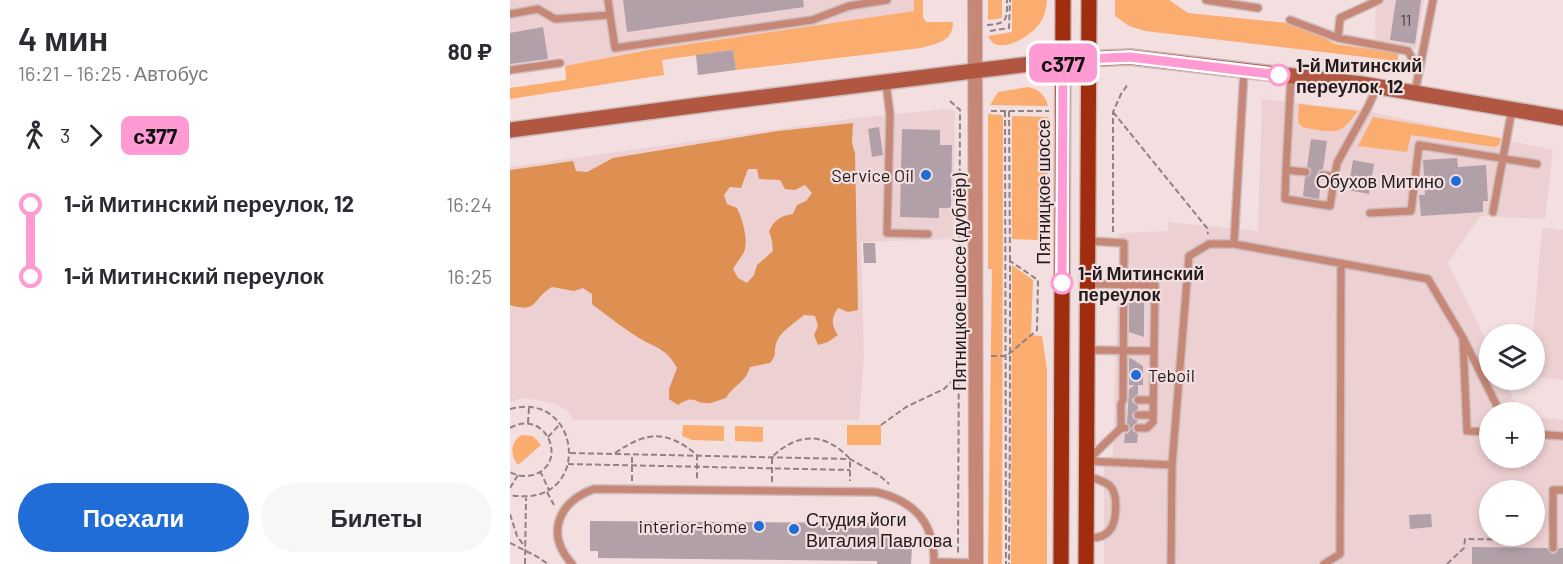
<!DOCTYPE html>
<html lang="ru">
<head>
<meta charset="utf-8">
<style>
	body { margin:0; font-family:Barlow,sans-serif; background:#f7f7f7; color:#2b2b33; height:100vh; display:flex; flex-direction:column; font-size:22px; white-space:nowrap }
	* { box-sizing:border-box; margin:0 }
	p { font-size:20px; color:#7c7c81 }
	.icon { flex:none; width:33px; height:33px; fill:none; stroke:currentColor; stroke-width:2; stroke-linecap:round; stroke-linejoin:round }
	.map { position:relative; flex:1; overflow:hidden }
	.panel { display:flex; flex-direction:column; background:#fff; width:510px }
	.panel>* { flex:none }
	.badge { padding:0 12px; border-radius:9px; font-size:21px; line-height:39px }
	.fabs { position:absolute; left:969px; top:324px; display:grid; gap:12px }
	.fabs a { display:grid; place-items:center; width:66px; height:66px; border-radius:50%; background:#fff; box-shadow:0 3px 9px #0003; font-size:30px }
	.map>.badge { position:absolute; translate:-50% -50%; box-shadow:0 0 0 3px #fff }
	.legs { display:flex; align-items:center; gap:9px; height:66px; padding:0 18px; font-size:20px }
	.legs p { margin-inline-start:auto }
	.overview { display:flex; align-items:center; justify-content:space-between; height:102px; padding:0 18px }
	h1 { font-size:33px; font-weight:600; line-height:45px }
	.action { display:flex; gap:12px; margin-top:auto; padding:12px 18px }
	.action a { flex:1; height:69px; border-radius:36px; background:#206dd8; color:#fff; font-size:24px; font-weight:600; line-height:69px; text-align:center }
	.action a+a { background:#f7f7f7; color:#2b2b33 }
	ul { padding:0 18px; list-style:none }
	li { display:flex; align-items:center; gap:21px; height:72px; font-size:22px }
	li i { display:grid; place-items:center; width:9px; height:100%; margin:0 8px; background:currentColor }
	li i::after { content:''; width:15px; height:15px; margin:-8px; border:4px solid; border-radius:50%; background:#fff }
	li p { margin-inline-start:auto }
	li:first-child i { background:linear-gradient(#0000 50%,currentColor 0) }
	li:last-child i { background:linear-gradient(currentColor 50%,#0000 0) }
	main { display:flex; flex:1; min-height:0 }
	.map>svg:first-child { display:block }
	.built { fill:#edd0d2; fill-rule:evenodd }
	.green { fill:#fbac6f }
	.forest { fill:#dd9052; fill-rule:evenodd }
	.building { fill:#b1a0a8 }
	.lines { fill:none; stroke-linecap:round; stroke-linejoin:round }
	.lane-casing { stroke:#cdbcbd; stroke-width:10 }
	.street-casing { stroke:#cdbcbd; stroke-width:16 }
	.secondary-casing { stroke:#cdbcbd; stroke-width:18 }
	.primary-casing { stroke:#cdbcbd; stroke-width:18 }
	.path { stroke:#908283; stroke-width:2; stroke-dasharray:6 3; stroke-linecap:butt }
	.lane { stroke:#c68776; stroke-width:7 }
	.street { stroke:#c68776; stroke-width:14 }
	.secondary { stroke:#b15640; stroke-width:15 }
	.primary { stroke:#9f2d0e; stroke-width:15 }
	.line-1-casing { stroke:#fff; stroke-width:14 }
	.line-1 { stroke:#ff9ad2; stroke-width:9 }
	.stop-1-dot { fill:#fff; stroke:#ff9ad2; stroke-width:3 }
	.poi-dot { fill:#206dd8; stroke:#f3dfe0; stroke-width:2 }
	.labels { text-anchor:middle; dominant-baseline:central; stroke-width:4.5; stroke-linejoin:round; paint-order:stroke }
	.number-label { font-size:15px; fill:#463c3f }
	.stop-label { font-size:18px; font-weight:bold; fill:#221b1c; stroke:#f3dfe0; text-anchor:start }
	.poi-label { font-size:18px; fill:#221b1c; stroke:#f3dfe0; text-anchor:end }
	.street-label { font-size:18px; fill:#221b1c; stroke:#f3dfe0 }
</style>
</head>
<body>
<main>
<section class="panel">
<div class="overview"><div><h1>4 мин</h1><p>16:21 – 16:25 · Автобус</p></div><b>80 ₽</b></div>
<div class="legs"><svg class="icon" aria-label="walk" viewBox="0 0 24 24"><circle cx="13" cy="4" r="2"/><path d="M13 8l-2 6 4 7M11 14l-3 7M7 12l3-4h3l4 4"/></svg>3<svg class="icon" aria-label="forward" viewBox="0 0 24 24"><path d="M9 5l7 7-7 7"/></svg><b class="badge" style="background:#ff9ad2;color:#111">с377</b></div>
<ul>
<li><i style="color:#ff9ad2"></i><b>1-й Митинский переулок, 12</b><p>16:24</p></li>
<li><i style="color:#ff9ad2"></i><b>1-й Митинский переулок</b><p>16:25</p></li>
</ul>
<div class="action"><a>Поехали</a><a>Билеты</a></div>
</section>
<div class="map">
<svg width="1053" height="564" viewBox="0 0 1053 564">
	<rect width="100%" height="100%" fill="#f3dfe0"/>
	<path class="built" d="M0,0H404V11L138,50L55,66L53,56L0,65Z
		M866,0H914L906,49L865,43Z
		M752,99L851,110L1043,150L1035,219L970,216L938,263L979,346L980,380H995L1009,412H980V458H1024L1025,417L1053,420V564H594V464L603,454L609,233L658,231V222L748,231ZM980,490H1024V536H980Z
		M438,109L445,111L443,239L351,242L354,356L349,420H63L58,411L44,403L14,398L0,402V167L355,117Z
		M1032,228L1053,230V380L1025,377L1023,334Z"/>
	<path class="green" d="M404,0H413V17L416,22H443C443,42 427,43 411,48L226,70L223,50L152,60L154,75L0,99V88L56,80L55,66L138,50L404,11Z
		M478,0H492V18L478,20Z
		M502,0H537C536,9 535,16 530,23C521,36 487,58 478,36L502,32Z
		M605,0H659L678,13L778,23L806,33L825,44L888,53V61L635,31L619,26L605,16Z
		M518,87C529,89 535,95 538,106L480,105L488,92Z
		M789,104L848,111C843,117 837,126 831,129C821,134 803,129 792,127L788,122Z
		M478,114L491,115L493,117L492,564H478L482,269H478Z
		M502,116L539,117L536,215L534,234L528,240L502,239Z
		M863,117L991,138L989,145L984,147L901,135L897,152L848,146Z
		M502,265L523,280L521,335L532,336L537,370V564H501Z
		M173,425L214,426V441L182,440L172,436Z
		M337,425H371V445H337Z
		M225,426L253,427V442L225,441Z
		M12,435L23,436L31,445L8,465C0,456 0,441 12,435Z"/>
	<path class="forest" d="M343,123L342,143L345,153L348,310L338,312L328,308C321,318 321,325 328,335L318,342L308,345L304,335L308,326L305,316L294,315C285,323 269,332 266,344C263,355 268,352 260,363L240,367C235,384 224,384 216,398C211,399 202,404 196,403C183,403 185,394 168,405L159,399V389L167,368C159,353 151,349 136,342C118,332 99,317 82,304V294L73,288L64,291L42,287C22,298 29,314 0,305V170L63,161L66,171L77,172L103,158L268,131ZM238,169H247L249,179L270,180L275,189L285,190L295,185L302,193L296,201L287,205L283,214C271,216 265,219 259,231L262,241L263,251L247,265L244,275L237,283L228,278L223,269C226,263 231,258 234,252C239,240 232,218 227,208L217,204L214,195L220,187L231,188Z"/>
	<path class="building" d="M113,0H293L294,7L117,32Z
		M886,0H911L905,44L880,40Z
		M33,27L38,59L0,64V33Z
		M223,50L226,70L188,75L186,55Z
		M369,127L373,155L362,157L358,129Z
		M392,129L430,130V145H442L441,208H429V218L390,217Z
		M801,139L817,141L813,169L809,170L807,174V178L811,181L809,199L793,196L795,178L801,173V169L797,167Z
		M947,158L948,167L976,165L978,201H973V212L911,216L909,195H915L913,160Z
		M843,160L864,164L859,194L838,190Z
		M353,243H365L366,263H354Z
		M634,291V337L619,332V298Z
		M619,357L633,366V385H628V394L622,399L623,403L628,406V409L622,414L623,418L628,421L622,427L623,431L628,434L627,443H614L615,434L618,433L621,429L617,423L619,389L625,385H619Z
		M921,514L922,527L900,529L899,515Z
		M80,521L369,523V537H383V547H402L401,564H367V561L88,558V551H80Z
		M962,547L1037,548L1042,554L1046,553L1049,548H1053V564H962Z"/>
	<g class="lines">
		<defs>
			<path id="lane" d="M98,0L100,15
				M696,0L748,8
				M0,14L28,9L45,19L100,15L105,48L302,20L339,6L377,0
				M780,20L828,38L898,51L909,71
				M828,38L830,18L869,0
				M0,70L50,63
				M781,76L776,170L796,172
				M376,83L380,115L377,233L418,234
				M905,92L923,0
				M776,170L775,199L820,206L827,163L858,107L867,87
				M812,175L824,176
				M983,212L1002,109
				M860,213L901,211L909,145L1027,164
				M579,241L614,243L613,400L611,404V428
				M724,244L734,71
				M578,284L645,285L643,422L637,428H628
				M953,340L957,431L980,432
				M578,350L644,351
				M628,400H643
				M628,415H643
				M1024,434L1053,436
				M579,459L611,428H615
				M577,461L662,465
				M576,538C584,538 593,538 599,531C607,523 609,493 599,485C594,481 583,478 577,476
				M1043,548V490H1053
				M425,562L466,563
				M62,564C35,534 48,502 84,489L366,492C405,501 425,523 424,564
				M661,564L662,465L679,256L699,244H724L918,279L953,338L990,412
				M814,564L830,554L831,263"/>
			<path id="street" d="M465,0L466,564"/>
			<path id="secondary" d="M0,130L205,103L553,60L620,57L852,84L1053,118"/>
			<path id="primary" d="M551,564L553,0
				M576,564L579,0"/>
		</defs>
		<use href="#lane" class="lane-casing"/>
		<use href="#street" class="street-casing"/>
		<use href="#secondary" class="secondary-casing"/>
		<use href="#primary" class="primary-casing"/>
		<path class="path" d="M477,25C498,24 497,19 497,0
			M480,31L499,28L500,0
			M440,101L450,110L448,553
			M481,111H499L500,261
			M495,111L496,564
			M499,111H539
			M603,112L697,228L698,234
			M603,232V112L611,94L618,84
			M481,356H496L500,353L527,330L528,280L500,261C500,362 500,463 499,564
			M0,409C73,389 84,510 0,495
			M18,423L19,408
			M371,425L396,407L434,389L449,374
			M0,428C36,407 60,464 23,475C15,477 7,476 0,472
			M38,437L50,424
			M60,453L340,459L370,476L379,484
			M105,453C137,431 157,430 187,455V480
			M58,464L340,470
			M30,471L39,490
			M122,481V454
			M262,482V457C288,432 315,432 340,459V481
			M0,488L8,475
			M37,492L44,505
			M0,514L7,536L15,547
			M0,543L26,556L38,564
			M15,564L16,498
			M937,564L954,548L955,539L1018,540"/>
		<use href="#lane" class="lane"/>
		<use href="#street" class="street"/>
		<use href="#secondary" class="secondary"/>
		<use href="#primary" class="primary"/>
	</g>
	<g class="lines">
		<defs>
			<path id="line-1" d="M552,283L553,60L620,57L769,75"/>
		</defs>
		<use href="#line-1" class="line-1-casing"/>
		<use href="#line-1" class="line-1"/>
	</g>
	<g class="stop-1-dot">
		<circle cx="769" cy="75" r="10"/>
		<circle cx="552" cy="283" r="10"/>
	</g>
	<g class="poi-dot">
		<circle cx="416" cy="175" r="6"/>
		<circle cx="946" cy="181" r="6"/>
		<circle cx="626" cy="375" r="6"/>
		<circle cx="249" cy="526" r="6"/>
		<circle cx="284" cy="529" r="6"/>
	</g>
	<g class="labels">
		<g class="number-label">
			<text x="896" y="20">11</text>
		</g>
		<g class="stop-label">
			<text x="786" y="65">1-й Митинский<tspan x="786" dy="21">переулок, 12</tspan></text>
			<text x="568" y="273">1-й Митинский<tspan x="568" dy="21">переулок</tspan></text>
		</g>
		<g class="poi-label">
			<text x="404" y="175">Service Oil</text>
			<text x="934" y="181">Обухов Митино</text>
			<text x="638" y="375" text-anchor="start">Teboil</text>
			<text x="296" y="519" text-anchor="start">Студия йоги<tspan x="296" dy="21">Виталия Павлова</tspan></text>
			<text x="237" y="526">interior-home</text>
		</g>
		<g class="street-label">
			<text transform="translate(533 192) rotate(-90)">Пятницкое шоссе</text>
			<text transform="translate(449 282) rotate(-90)">Пятницкое шоссе (дублёр)</text>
		</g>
	</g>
</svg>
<div class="fabs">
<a><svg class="icon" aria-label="layers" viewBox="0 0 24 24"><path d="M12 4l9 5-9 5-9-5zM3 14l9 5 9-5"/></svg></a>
<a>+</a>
<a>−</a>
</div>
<b class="badge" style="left:553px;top:63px;background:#ff9ad2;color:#111">с377</b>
</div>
</main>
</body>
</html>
